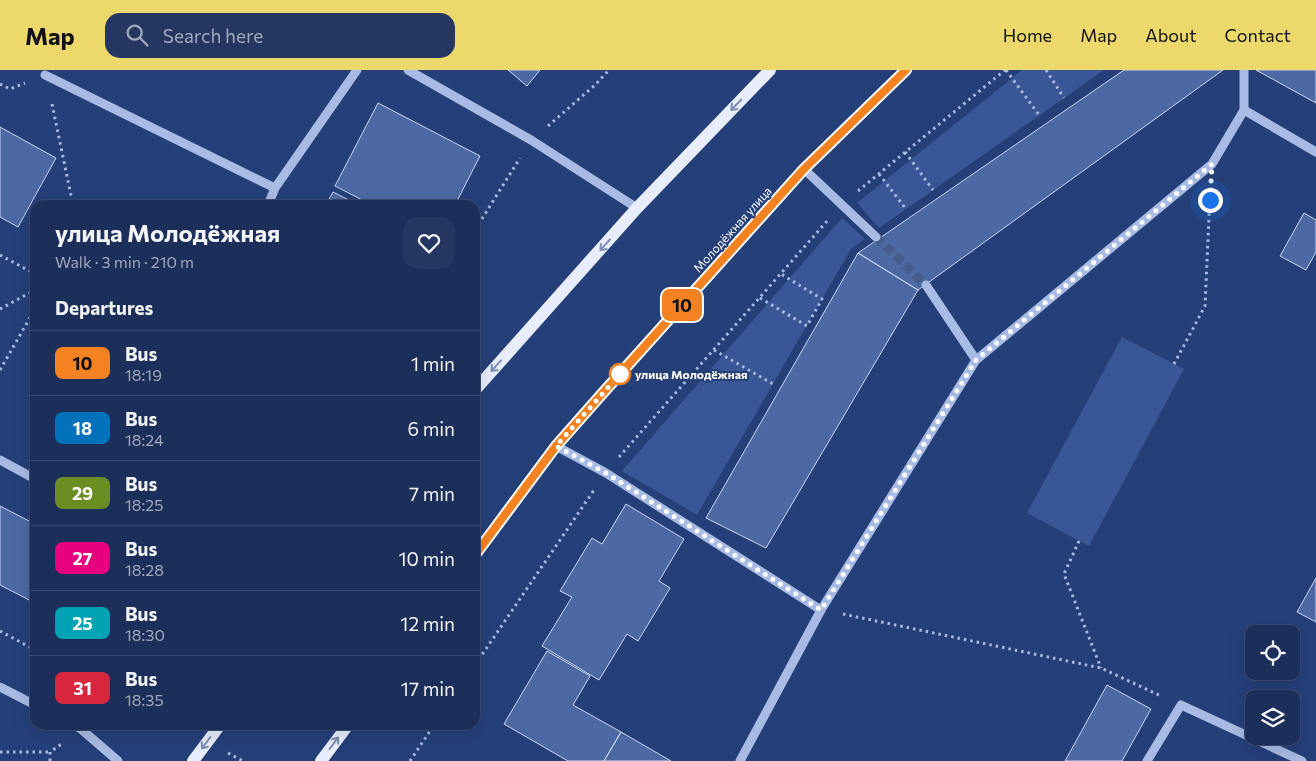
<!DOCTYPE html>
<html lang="en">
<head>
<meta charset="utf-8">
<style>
	body { margin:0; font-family:Commissioner,sans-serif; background:#253761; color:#f1f3f6; height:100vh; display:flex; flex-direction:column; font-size:19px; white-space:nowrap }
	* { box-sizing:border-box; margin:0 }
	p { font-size:16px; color:#a0a9bb }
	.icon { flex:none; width:28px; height:28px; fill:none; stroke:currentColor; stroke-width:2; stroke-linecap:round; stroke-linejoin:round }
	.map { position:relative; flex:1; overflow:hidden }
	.sheet { position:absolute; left:30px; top:130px; width:450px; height:530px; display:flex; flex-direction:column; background:#1c2f5b; border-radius:15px; box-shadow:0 5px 20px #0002,0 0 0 1px #3a4a71 }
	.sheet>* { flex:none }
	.badge { padding:0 10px; border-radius:8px; font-size:18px; line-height:32px }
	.tools { position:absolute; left:1245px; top:555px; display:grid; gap:10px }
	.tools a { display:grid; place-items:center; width:55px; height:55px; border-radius:10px; background:#1c2f5b; box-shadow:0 5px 20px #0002,0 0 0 1px #3a4a71; font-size:25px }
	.you { position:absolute; width:25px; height:25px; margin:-12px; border:4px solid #fff; border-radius:50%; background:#1a73e8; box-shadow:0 0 0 8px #1a73e833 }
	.map>.badge { position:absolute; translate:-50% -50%; box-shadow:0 0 0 2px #fff }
	h2 { padding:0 25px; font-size:19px; line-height:45px }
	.round { display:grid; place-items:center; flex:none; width:52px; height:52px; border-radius:15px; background:#253761 }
	.head { display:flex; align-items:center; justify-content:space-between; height:85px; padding:0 25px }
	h1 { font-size:24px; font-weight:700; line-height:38px }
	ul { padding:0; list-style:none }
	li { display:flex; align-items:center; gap:15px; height:65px; padding:0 25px; border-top:1px solid #3a4a71 }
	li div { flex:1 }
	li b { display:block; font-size:19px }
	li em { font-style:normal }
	li .badge { min-width:55px; font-weight:700; text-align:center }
	header { display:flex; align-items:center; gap:30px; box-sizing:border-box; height:70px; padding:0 25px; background:#edd86c; color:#111 }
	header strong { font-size:24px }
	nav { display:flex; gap:28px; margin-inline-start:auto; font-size:18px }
	.search { width:350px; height:45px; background:#253761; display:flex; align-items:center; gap:12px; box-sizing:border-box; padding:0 18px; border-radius:15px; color:#a0a9bb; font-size:19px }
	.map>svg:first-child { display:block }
	.green { fill:#395796 }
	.building { fill:#4d69a3; stroke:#cad7f3 }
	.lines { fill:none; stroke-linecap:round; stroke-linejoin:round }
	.minor-tunnel { stroke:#465c8d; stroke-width:9; stroke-dasharray:9 4.5; stroke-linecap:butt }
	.path { stroke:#a8bbe4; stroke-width:3; stroke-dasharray:2.5 4; stroke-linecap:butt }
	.minor { stroke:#a8bbe4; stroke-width:9 }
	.major { stroke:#e7edfc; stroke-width:12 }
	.oneway { stroke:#7c8db4 }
	.line-casing { stroke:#fff; stroke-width:11 }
	.line { stroke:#f58220; stroke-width:8 }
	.walk { stroke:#fff; stroke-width:5; stroke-dasharray:0 9 }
	.stop-dot { fill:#fff; stroke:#f58220; stroke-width:2.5 }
	.labels { text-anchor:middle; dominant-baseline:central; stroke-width:4; stroke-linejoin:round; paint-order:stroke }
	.street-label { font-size:12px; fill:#fff; stroke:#253f79 }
	.stop-label { font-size:12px; font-weight:bold; fill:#fff; stroke:#253f79; text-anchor:start }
</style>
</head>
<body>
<header>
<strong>Map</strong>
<div class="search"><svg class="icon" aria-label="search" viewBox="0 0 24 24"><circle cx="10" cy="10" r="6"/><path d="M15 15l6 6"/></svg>Search here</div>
<nav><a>Home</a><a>Map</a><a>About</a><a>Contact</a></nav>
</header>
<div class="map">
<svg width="1316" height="691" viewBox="0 0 1316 691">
	<rect width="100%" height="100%" fill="#253f79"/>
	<path class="green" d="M1022,0H1104L879,158L857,133Z
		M842,148L865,169L851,179L697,445L622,401Z
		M1122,267L1184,299L1089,476L1027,443Z"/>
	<path class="building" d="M508,0H540L527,16Z
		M1124,0H1223L918,220L858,183Z
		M1256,0H1316V33Z
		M378,33L480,86L455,135H372L335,116Z
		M0,57L56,88L18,157L0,147Z
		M333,122L359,135H326Z
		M1304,143L1316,150V182L1306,200L1280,186Z
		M858,183L918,220L766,478L706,448Z
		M626,434L684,469L659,511L670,518L638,571L627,564L599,610L542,576L572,527L560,521L592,468L602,474Z
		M0,436L35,454V533L0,515Z
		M1316,508V552L1297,542Z
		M547,581L590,606L573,635L621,662L604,691H568L504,654Z
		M1107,615L1151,639L1122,691H1065Z
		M621,662L671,691H604Z"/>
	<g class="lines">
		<path class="minor-tunnel" d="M876,167L926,215"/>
		<path class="path" d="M1006,0L1039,45
			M1046,0L1064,28
			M0,14L10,19L25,13
			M52,34L73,135
			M548,56L595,15L609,0
			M905,82L933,120
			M879,104L906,139
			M858,121L1005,0
			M475,160L520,88
			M0,185L35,204
			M760,228L807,256L822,229L781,204
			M0,239L35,220
			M714,280L773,314
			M1174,294L1205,236L1210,125
			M0,300L35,239
			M619,387L828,150
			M1079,471L1064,504L1101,598
			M843,544L1101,598L1161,626
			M0,561L35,580
			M475,595L594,420
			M0,682H50
			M228,683L243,691
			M50,691V682L63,673
			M410,691L434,655"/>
		<path class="minor" d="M408,0L531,70L637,138
			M45,5L275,118
			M1244,40V0
			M804,99L876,167
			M268,135L275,118L357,0
			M926,215L976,290
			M556,376L606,403L821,540L976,290L1212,94L1244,40L1316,82
			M0,390L35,409
			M0,617L35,635
			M74,655L81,659L118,691
			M740,691L821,540
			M1147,691L1181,635L1302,691"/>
		<path class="major" d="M475,320L637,138L770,0
			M475,485L556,376L601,325L804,99L906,0
			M193,691L220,655
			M321,691L348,655"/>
	</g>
	<defs><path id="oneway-shaft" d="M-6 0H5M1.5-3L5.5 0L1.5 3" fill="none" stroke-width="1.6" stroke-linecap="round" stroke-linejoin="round" transform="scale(1.25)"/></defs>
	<g class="oneway">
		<use href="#oneway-shaft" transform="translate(736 35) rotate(134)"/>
		<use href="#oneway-shaft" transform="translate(605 175) rotate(132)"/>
		<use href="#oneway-shaft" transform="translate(496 296) rotate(132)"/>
		<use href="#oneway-shaft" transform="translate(206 673) rotate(127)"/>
		<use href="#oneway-shaft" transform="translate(334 673) rotate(-53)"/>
	</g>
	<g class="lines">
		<defs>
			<path id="line" d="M475,485L556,376L601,325L804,99L906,0"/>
		</defs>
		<use href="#line" class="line-casing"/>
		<use href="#line" class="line"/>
		<path class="walk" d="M620,304L556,376L606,403L821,540L976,290L1212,94L1210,130"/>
	</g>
	<circle class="stop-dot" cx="620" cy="304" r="10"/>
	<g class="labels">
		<g class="street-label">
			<text transform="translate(732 159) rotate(-48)">Молодёжная улица</text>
		</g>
		<g class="stop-label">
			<text x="635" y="304">улица Молодёжная</text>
		</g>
	</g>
</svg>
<div class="tools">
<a><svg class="icon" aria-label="locate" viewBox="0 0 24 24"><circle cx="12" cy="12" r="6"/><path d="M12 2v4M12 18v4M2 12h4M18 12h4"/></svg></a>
<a><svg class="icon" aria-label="layers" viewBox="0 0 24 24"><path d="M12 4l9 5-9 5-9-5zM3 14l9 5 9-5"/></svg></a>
</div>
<div class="you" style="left:1210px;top:130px"></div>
<b class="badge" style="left:682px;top:235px;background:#f58220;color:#111">10</b>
<section class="sheet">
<div class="head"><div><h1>улица Молодёжная</h1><p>Walk · 3 min · 210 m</p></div><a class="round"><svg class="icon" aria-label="heart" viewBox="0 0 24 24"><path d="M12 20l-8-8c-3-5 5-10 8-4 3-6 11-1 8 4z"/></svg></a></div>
<h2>Departures</h2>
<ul>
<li><span class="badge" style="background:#f58220;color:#111">10</span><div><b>Bus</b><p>18:19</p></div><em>1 min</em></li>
<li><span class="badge" style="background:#0072bc;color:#fff">18</span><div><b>Bus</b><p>18:24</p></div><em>6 min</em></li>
<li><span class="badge" style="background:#6b8e23;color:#fff">29</span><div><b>Bus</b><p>18:25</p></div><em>7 min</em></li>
<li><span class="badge" style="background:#e6007e;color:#fff">27</span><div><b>Bus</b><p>18:28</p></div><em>10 min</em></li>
<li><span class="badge" style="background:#00a3b4;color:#fff">25</span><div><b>Bus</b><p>18:30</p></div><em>12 min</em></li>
<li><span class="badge" style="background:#d7263d;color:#fff">31</span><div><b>Bus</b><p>18:35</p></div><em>17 min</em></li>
</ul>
</section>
</div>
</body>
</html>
